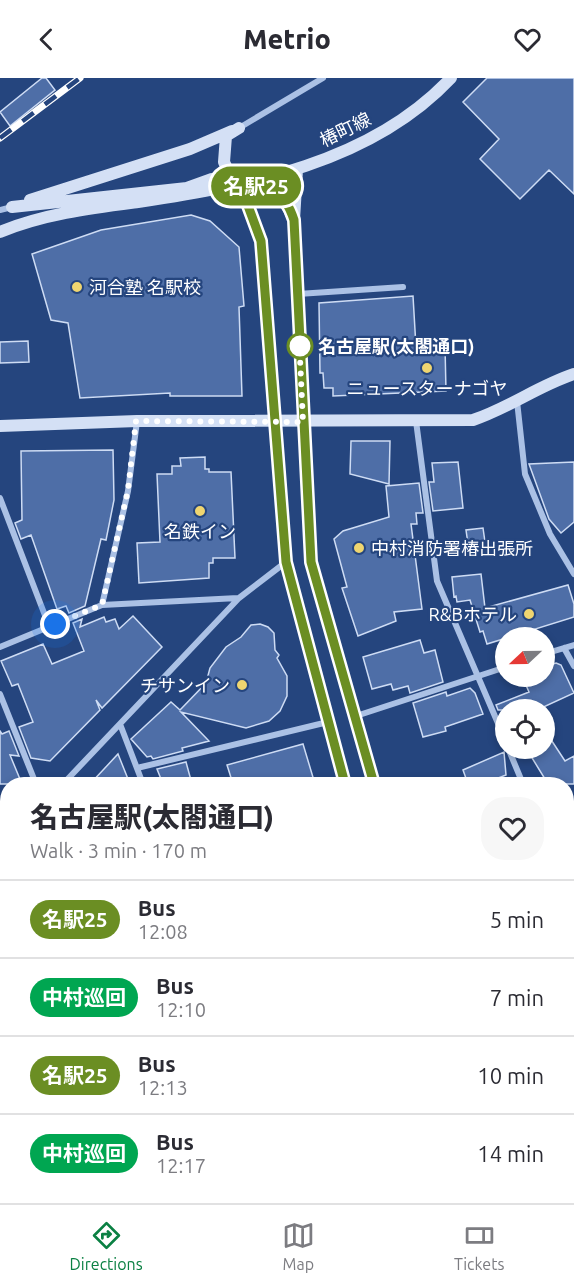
<!DOCTYPE html>
<html lang="en">
<head>
<meta charset="utf-8">
<style>
	body { margin:0; font-family:Ubuntu,"Noto Sans JP",sans-serif; background:#f7f7f7; color:#2b2b33; height:100vh; display:flex; flex-direction:column; font-size:22px; white-space:nowrap }
	* { box-sizing:border-box; margin:0 }
	p { font-size:20px; color:#7c7c81 }
	.icon { flex:none; width:33px; height:33px; fill:none; stroke:currentColor; stroke-width:2; stroke-linecap:round; stroke-linejoin:round }
	.map { position:relative; flex:1; overflow:hidden }
	.panel { position:absolute; left:0px; top:699px; width:574px; height:426px; display:flex; flex-direction:column; background:#fff; border-radius:24px 24px 0 0; box-shadow:0 3px 9px #0003 }
	.panel>* { flex:none }
	.badge { padding:0 12px; border-radius:20px; font-size:21px; line-height:39px }
	.needle { width:39px; rotate:248deg }
	.controls { position:absolute; left:495px; top:549px; display:grid; gap:12px }
	.controls a { display:grid; place-items:center; width:60px; height:60px; border-radius:50%; background:#fff; box-shadow:0 3px 9px #0003; font-size:30px }
	.you { position:absolute; width:30px; height:30px; margin:-15px; border:4px solid #fff; border-radius:50%; background:#1a73e8; box-shadow:0 0 0 9px #1a73e833 }
	.map>.badge { position:absolute; translate:-50% -50%; box-shadow:0 0 0 3px #fff }
	.round { display:grid; place-items:center; flex:none; width:63px; height:63px; border-radius:24px; background:#f7f7f7 }
	.head { display:flex; align-items:center; justify-content:space-between; height:102px; padding:0 30px }
	h1 { font-size:28px; font-weight:800; line-height:45px }
	ul { padding:0; list-style:none }
	li { display:flex; align-items:center; gap:18px; height:78px; padding:0 30px; border-top:2px solid #e1e1e2 }
	li div { flex:1 }
	li b { display:block; font-size:22px }
	li em { font-style:normal }
	li .badge { min-width:66px; font-weight:700; text-align:center }
	header { display:flex; justify-content:space-between; align-items:center; height:78px; padding:0 30px; background:#fff; font-size:27px; font-weight:800 }
	.tab-bar { display:flex; justify-content:space-around; align-items:center; height:84px; border-top:2px solid #e1e1e2; background:#fff; font-size:16px; color:#7c7c81 }
	.tab-bar a { display:grid; justify-items:center; gap:3px }
	.tab-bar .active { color:#0b8043 }
	.map>svg:first-child { display:block }
	.building { fill:#4e6ea7; stroke:#cedcf4; stroke-width:1.5 }
	.lines { fill:none; stroke-linecap:round; stroke-linejoin:round }
	.street { stroke:#abc1e5; stroke-width:6 }
	.secondary { stroke:#d4e0f5; stroke-width:12 }
	.rail-casing { stroke:#fff; stroke-width:7 }
	.rail { stroke:#25457e; stroke-width:4.5; stroke-dasharray:14; stroke-linecap:butt }
	.line-casing { stroke:#fff; stroke-width:14 }
	.line { stroke:#6b8e23; stroke-width:9 }
	.walk { stroke:#fff; stroke-width:6; stroke-dasharray:0 10.8 }
	.poi-dot { fill:#efd570; stroke:#25457e; stroke-width:2 }
	.stop-dot { fill:#fff; stroke:#6b8e23; stroke-width:3 }
	.labels { text-anchor:middle; dominant-baseline:central; stroke-width:4.5; stroke-linejoin:round; paint-order:stroke }
	.street-label { font-size:18px; fill:#fff; stroke:#25457e }
	.poi-label { font-size:18px; fill:#fff; stroke:#25457e; text-anchor:start }
	.stop-label { font-size:18px; font-weight:bold; fill:#fff; stroke:#25457e; text-anchor:start }
</style>
</head>
<body>
<header><svg class="icon" aria-label="back" viewBox="0 0 24 24"><path d="M15 5l-7 7 7 7"/></svg>Metrio<svg class="icon" aria-label="heart" viewBox="0 0 24 24"><path d="M12 20l-8-8c-3-5 5-10 8-4 3-6 11-1 8 4z"/></svg></header>
<div class="map">
<svg width="574" height="1125" viewBox="0 0 574 1125">
	<rect width="100%" height="100%" fill="#25457e"/>
	<path class="building" d="M42,0H46L55,12L10,48L0,34Z
		M487,0H574V116L549,92L520,121L480,81L499,61L463,24Z
		M191,137L210,143L239,169L244,228L239,229L242,318H170V315L80,320L68,245L51,242L32,176L101,152Z
		M413,218L416,269L445,268L446,313L333,318V310H324L323,295H320L319,225Z
		M28,263L29,284L0,285V264Z
		M351,363H390L389,406L350,396Z
		M113,372L114,422L106,462L101,461L85,528L69,535L66,528L57,531L31,457L21,461L15,445L22,442L21,373Z
		M205,379V391H209V394H231L235,480H213V485H209V500L139,505L137,465L160,464L157,396H172V388H181L180,380Z
		M458,384L463,430L433,433L429,404H434L432,385Z
		M574,384V444L561,455L549,441L529,386Z
		M419,405L423,435H416L417,446H411L422,531L394,534L396,543L358,558L342,510L347,509L334,461L343,453L389,439L386,408Z
		M483,450L485,464L468,466L466,452Z
		M481,496L485,530L568,507L574,526V539L487,566L483,553L480,554L470,522L457,524L456,518L454,519L452,499Z
		M133,538L162,569L102,630L96,622L100,632L50,683L31,680L19,649L33,644L18,606L12,608L1,583L43,566L52,586L84,573L73,545L82,541L80,549L104,539L106,544L115,541L119,551Z
		M260,546L268,549L274,555L275,572L279,577L277,580L287,598V618L280,633L269,643L246,650L181,634L209,663L182,670L183,673L153,681L151,678L147,679L131,661L171,624L180,632L206,605L210,590L226,569L241,559L251,547Z
		M420,562L424,575L435,572L443,604L410,615L408,608L393,612L391,606L372,611L363,579Z
		M556,585L561,587L574,615L537,632H498L496,627L529,614L522,598H544V589Z
		M470,610L475,615L483,636L445,649L446,653L423,659L413,625L446,614L447,618Z
		M544,651L565,683L574,678V706H548L526,670H544Z
		M0,653L2,656L9,653L19,678L10,677L22,706H0Z
		M303,666L315,706H233L227,687Z
		M504,674L506,697L483,706H468L463,692Z
		M118,676L130,706H90Z
		M186,684L192,706H163L157,691Z"/>
	<g class="lines">
		<path class="street" d="M239,50L323,0
			M0,132L12,129
			M298,216L403,209
			M517,323L525,396L550,456L574,496
			M416,343L437,503L506,664
			M0,420L49,548
			M102,527L128,413L137,343
			M0,569L102,527L238,520
			M564,570L574,588
			M544,576L574,567
			M0,616L36,706
			M356,638L506,589
			M120,646L143,706
			M508,670L523,706
			M137,690L328,644
			M63,706L239,520L286,484
			M0,770L8,763
			M567,810L571,819
			M0,926L8,923
			M0,1024L8,1047
			M567,1031L574,1055
			M0,1115L8,1112
			M31,1118L34,1125
			M202,1118L205,1125
			M336,1118L338,1125"/>
		<path class="secondary" d="M239,50L226,58L224,84L229,95L240,106L261,163L286,484L345,706
			M297,92L294,142L311,484L374,706
			M30,122L190,71L232,53
			M12,129L187,110L212,101L261,108L283,119L292,138
			M0,154C43,136 92,130 138,124C249,107 370,86 451,0
			M0,348L137,343L473,342C509,330 538,308 574,296
			M567,1074L574,1070
			M491,1118L495,1125
			M468,1125L483,1118"/>
		<defs>
			<path id="rail" d="M0,60L80,0"/>
		</defs>
		<use href="#rail" class="rail-casing"/>
		<use href="#rail" class="rail"/>
	</g>
	<g class="lines">
		<defs>
			<path id="line" d="M345,706L286,484L261,163L240,106C270,109 284,111 294,142L311,484L374,706"/>
		</defs>
		<use href="#line" class="line-casing"/>
		<use href="#line" class="line"/>
		<path class="walk" d="M55,546L102,527L128,412L136,343L303,344L299,259L300,268"/>
	</g>
	<g class="poi-dot">
		<circle cx="77" cy="209" r="6"/>
		<circle cx="427" cy="290" r="6"/>
		<circle cx="200" cy="433" r="6"/>
		<circle cx="359" cy="470" r="6"/>
		<circle cx="529" cy="536" r="6"/>
		<circle cx="242" cy="607" r="6"/>
	</g>
	<circle class="stop-dot" cx="300" cy="268" r="12"/>
	<g class="labels">
		<g class="street-label">
			<text transform="translate(345 51) rotate(-26)">椿町線</text>
		</g>
		<g class="poi-label">
			<text x="89" y="209">河合塾 名駅校</text>
			<text x="427" y="310" text-anchor="middle">ニュースターナゴヤ</text>
			<text x="200" y="453" text-anchor="middle">名鉄イン</text>
			<text x="371" y="470">中村消防署椿出張所</text>
			<text x="517" y="536" text-anchor="end">R&amp;Bホテル</text>
			<text x="230" y="607" text-anchor="end">チサンイン</text>
		</g>
		<g class="stop-label">
			<text x="318" y="268">名古屋駅(太閤通口)</text>
		</g>
	</g>
</svg>
<div class="controls">
<a><svg class="needle" viewBox="-14 -14 28 28"><path d="M0-13l5 13h-10z" fill="#e53935"/><path d="M0 13l5-13h-10z" fill="#7c7c81"/></svg></a>
<a><svg class="icon" aria-label="locate" viewBox="0 0 24 24"><circle cx="12" cy="12" r="6"/><path d="M12 2v4M12 18v4M2 12h4M18 12h4"/></svg></a>
</div>
<div class="you" style="left:55px;top:546px"></div>
<b class="badge" style="left:256px;top:108px;background:#6b8e23;color:#fff">名駅25</b>
<section class="panel">
<div class="head"><div><h1>名古屋駅(太閤通口)</h1><p>Walk · 3 min · 170 m</p></div><a class="round"><svg class="icon" aria-label="heart" viewBox="0 0 24 24"><path d="M12 20l-8-8c-3-5 5-10 8-4 3-6 11-1 8 4z"/></svg></a></div>
<ul>
<li><span class="badge" style="background:#6b8e23;color:#fff">名駅25</span><div><b>Bus</b><p>12:08</p></div><em>5 min</em></li>
<li><span class="badge" style="background:#00a651;color:#fff">中村巡回</span><div><b>Bus</b><p>12:10</p></div><em>7 min</em></li>
<li><span class="badge" style="background:#6b8e23;color:#fff">名駅25</span><div><b>Bus</b><p>12:13</p></div><em>10 min</em></li>
<li><span class="badge" style="background:#00a651;color:#fff">中村巡回</span><div><b>Bus</b><p>12:17</p></div><em>14 min</em></li>
</ul>
</section>
</div>
<nav class="tab-bar">
<a class="active"><svg class="icon" aria-label="directions" viewBox="0 0 24 24"><path d="M12 3l9 9-9 9-9-9zM9 14v-3h6M13 9l2 2-2 2"/></svg>Directions</a>
<a><svg class="icon" aria-label="map" viewBox="0 0 24 24"><path d="M3 6l6-2 6 2 6-2v14l-6 2-6-2-6 2zM9 4v14M15 6v14"/></svg>Map</a>
<a><svg class="icon" aria-label="tickets" viewBox="0 0 24 24"><path d="M3 7h18v10H3zM15 7v10"/></svg>Tickets</a>
</nav>
</body>
</html>
